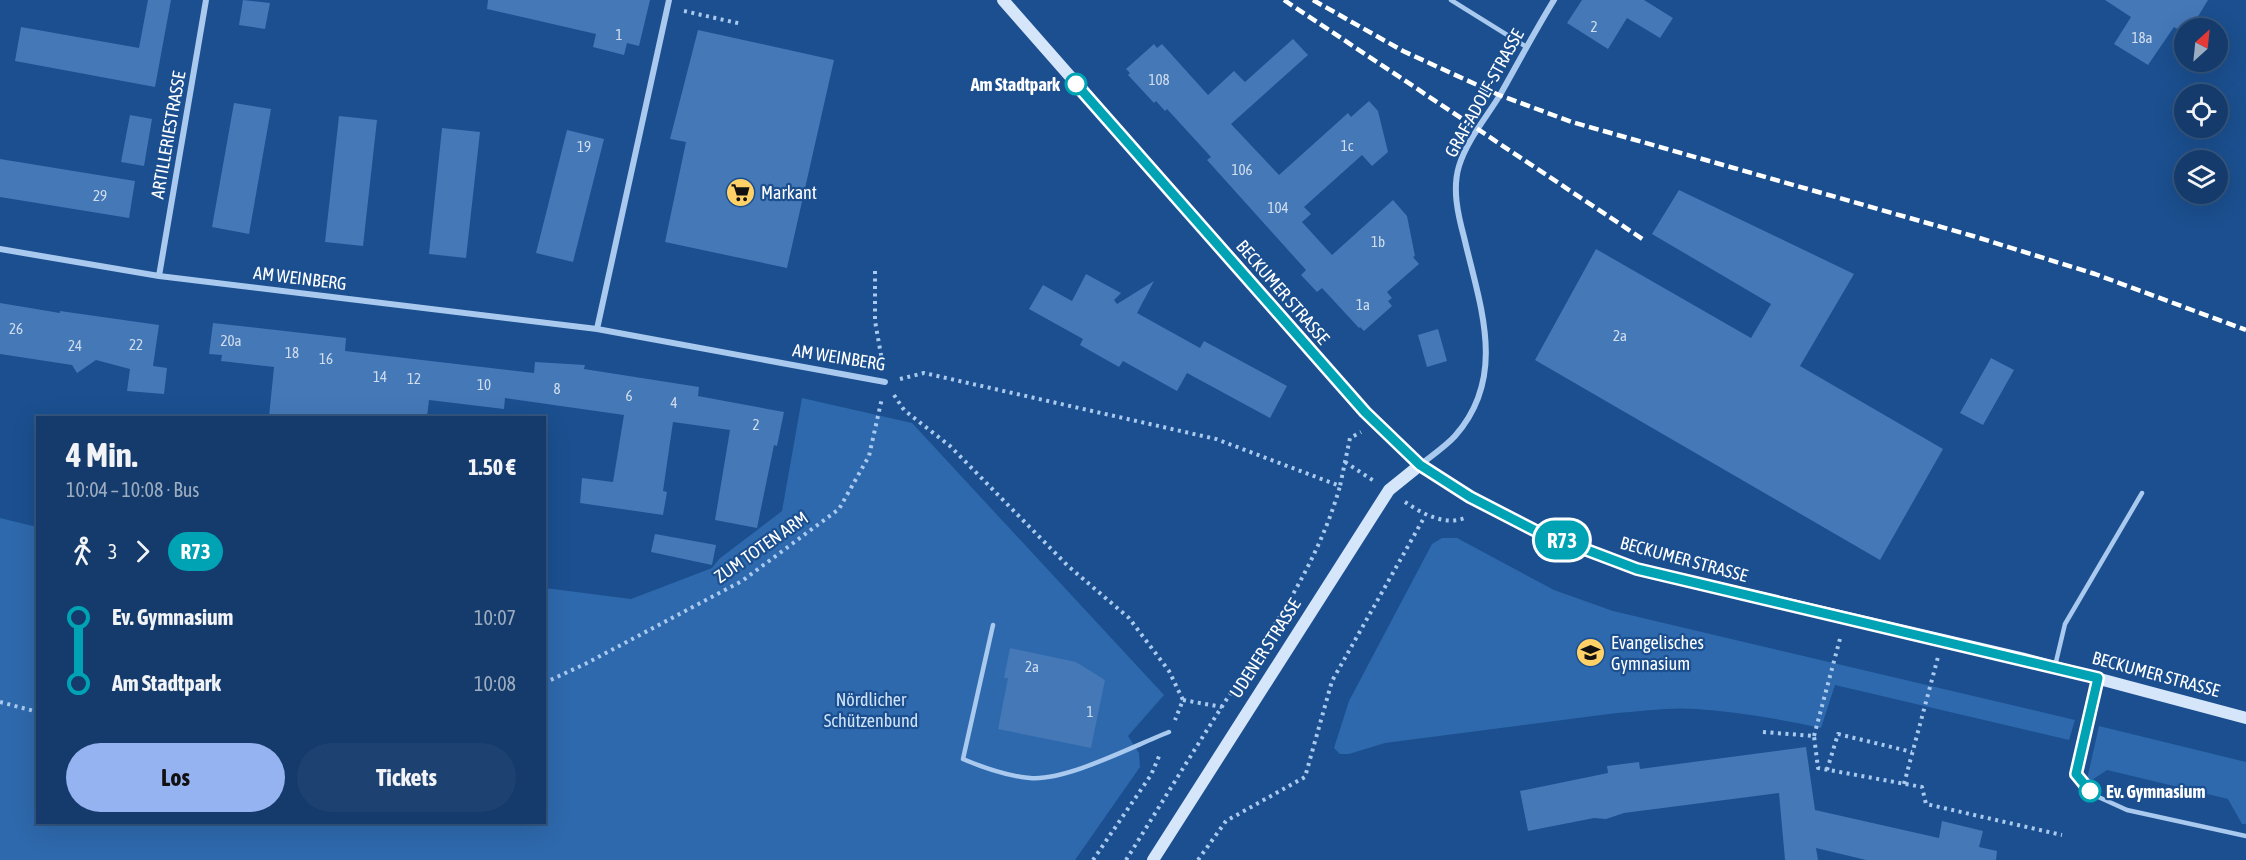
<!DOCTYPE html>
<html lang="de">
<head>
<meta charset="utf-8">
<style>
	body { margin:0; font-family:"Asap Condensed",sans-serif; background:#1d4271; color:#f1f3f6; height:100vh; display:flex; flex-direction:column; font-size:22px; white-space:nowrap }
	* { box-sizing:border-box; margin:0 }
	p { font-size:20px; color:#9dadc1 }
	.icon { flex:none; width:33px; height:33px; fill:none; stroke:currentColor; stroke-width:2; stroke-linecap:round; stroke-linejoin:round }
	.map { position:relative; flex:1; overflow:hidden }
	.drawer { position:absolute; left:36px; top:416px; width:510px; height:408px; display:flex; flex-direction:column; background:#143b6b; border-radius:0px; box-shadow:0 6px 24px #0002,0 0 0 2px #33557e }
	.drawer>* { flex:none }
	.badge { padding:0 12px; border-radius:20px; font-size:21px; line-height:39px }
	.needle { width:39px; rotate:27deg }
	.buttons { position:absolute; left:2174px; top:18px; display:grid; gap:12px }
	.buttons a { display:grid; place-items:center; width:54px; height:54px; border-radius:50%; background:#143b6b; box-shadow:0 6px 24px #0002,0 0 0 2px #33557e; font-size:30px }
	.map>.badge { position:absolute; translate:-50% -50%; box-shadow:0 0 0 3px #fff }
	.legs { display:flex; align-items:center; gap:9px; height:66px; padding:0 30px; font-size:20px }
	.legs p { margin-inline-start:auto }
	.summary { display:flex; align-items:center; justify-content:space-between; height:102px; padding:0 30px }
	h1 { font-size:33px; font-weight:700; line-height:45px }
	.cta { display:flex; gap:12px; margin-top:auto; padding:12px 30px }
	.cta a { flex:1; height:69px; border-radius:36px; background:#95b2f1; color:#111; font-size:24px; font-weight:700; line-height:69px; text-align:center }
	.cta a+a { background:#1d4271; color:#f1f3f6 }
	ul { padding:0 30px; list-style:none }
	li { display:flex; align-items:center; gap:21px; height:66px; font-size:22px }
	li i { display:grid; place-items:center; width:9px; height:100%; margin:0 8px; background:currentColor }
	li i::after { content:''; width:15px; height:15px; margin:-8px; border:4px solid; border-radius:50%; background:#143b6b }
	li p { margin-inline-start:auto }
	li:first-child i { background:linear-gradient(#0000 50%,currentColor 0) }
	li:last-child i { background:linear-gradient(currentColor 50%,#0000 0) }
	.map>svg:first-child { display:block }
	.green { fill:#2e69ad }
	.building { fill:#4478b7 }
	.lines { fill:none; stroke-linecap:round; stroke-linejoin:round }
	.path { stroke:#a9c9ee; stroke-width:4; stroke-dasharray:3 4.5; stroke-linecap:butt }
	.lane { stroke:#a9c9ee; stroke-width:4.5 }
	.street { stroke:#a9c9ee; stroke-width:6 }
	.secondary { stroke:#d6e6fa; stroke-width:12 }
	.rail { stroke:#fff; stroke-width:4.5; stroke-dasharray:10 4.5; stroke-linecap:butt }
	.line-1-casing { stroke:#fff; stroke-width:14 }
	.line-1 { stroke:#00a3b4; stroke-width:9 }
	.stop-1-dot { fill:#fff; stroke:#00a3b4; stroke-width:3 }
	.labels { text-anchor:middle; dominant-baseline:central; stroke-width:4.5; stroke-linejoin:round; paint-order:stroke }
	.number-label { font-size:15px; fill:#d0dded }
	.stop-label { font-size:18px; font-weight:bold; fill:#fff; stroke:#1b4f8f; text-anchor:end }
	.street-label { font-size:18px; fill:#fff; stroke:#1b4f8f }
	.poi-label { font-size:18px; fill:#fff; stroke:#1b4f8f; text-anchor:start }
	.park-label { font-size:18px; fill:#cfe3fa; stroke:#1b4f8f }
</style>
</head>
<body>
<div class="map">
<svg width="2246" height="860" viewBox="0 0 2246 860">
	<rect width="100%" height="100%" fill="#1b4f8f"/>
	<path class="green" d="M802,398L912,423L1164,695L1128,736L1139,753L1140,767L1075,860H0V518L37,527L38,822H544L545,588L631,599L712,568L719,559L782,511Z
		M1442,538H1457L1554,590L1613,611L2075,720L2069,740L1835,685L1821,728C1779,719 1738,712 1696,709C1670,707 1643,711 1617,713L1385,743L1349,754H1340L1334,748L1349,701L1432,544Z
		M2099,726L2246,762V824H2242L2228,799L2107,770L2086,784Z"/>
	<path class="building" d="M148,0H171L155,87L15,61L21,27L139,48Z
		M243,0L270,3L265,29L239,25Z
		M488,0H650L639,46L627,43L624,55L593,47L596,34L487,9Z
		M1582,0H1644L1673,18L1660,38L1627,18L1608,49L1567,23Z
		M2105,0H2208L2191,28H2184V33L2174,27L2148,65L2114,44L2131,17Z
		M698,30L834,60L787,268L665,242L686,142L670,139Z
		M1293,39L1308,55L1231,124L1279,175L1348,113L1351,117L1369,101L1378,111L1388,152L1372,166L1362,155L1304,207L1311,214L1302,222L1332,255L1393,200L1407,216L1415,256L1413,257L1419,264L1387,292L1392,298L1388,301L1392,306L1364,331L1360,327L1359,328L1322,288L1317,292L1301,275L1306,270L1207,160L1211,157L1167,109L1165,111L1156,101L1154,103L1128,75L1130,73L1126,69L1154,44L1157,48L1162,44L1208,95L1234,71L1245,82Z
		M234,103L271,109L249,234L212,227Z
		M130,115L152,119L144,166L121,162Z
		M339,116L377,120L363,246L325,242Z
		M442,128L480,132L466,258L429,254Z
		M567,130L604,139L573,262L536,253Z
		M0,159L135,181L129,218L0,197Z
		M1679,190L1854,274L1800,366L1943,449L1880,560L1535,360L1596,249L1751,338L1771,304L1652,234Z
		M1086,274L1121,293L1114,300L1117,304L1154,281L1137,313L1200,348L1204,341L1287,386L1270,418L1187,373L1177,391L1123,361L1119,367L1080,345L1083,339L1029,309L1043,285L1072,301Z
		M0,303L60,313V311L159,325L153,366L167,368L164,394L127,391L130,369L96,360L77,373L72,365L0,354Z
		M213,323L346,338L345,351L534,373L535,362L585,365L584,369L699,387L698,396L784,412L777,446L774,445L757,528L715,520L730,430L673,422L663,491L667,492L663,515L580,503L582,478L613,482L624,415L505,398L504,409L429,400L427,417H269L274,367L221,361L222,355L209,354Z
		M1438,329L1447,361L1427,367L1418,335Z
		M1991,358L2014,370L1983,425L1960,413Z
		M655,534L716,545L712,565L651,552Z
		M1010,648L1076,662L1105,680L1091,748L998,729L1008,678H1004Z
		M1806,747L1815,810L1939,838L1942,821L1983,831L1979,847L1997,851L1996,860H1866L1816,848L1818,860H1785L1779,793L1624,813L1606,819L1594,818L1528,831L1520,791L1608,773L1607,766L1639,762L1640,769Z"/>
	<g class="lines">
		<path class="path" d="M684,11L742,24
			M875,271V321L883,366
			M900,379L924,373L1216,439L1340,486L1350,438L1361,432
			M894,395L904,410L950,446L1068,566L1129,618L1169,671L1183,700L1175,720
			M1345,462L1374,481
			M1405,502C1423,514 1446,527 1467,517
			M544,683L585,664L742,581L839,509L869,456L882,398
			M1183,700L1222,707
			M0,702L38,712
			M1763,732L1814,736L1818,768L1922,787L1926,804L2062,835
			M1814,736L1841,635
			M1827,770L1838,734L1912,752
			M1904,784L1938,657
			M1093,860L1151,775L1160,754
			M1126,860C1158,809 1189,758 1221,708C1266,638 1317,568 1340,486
			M1198,860L1226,821L1305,777L1332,681L1425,516"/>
		<path class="lane" d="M1451,0L1525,46
			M993,625L963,759C984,768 1007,776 1030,778C1067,781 1133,746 1169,732
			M2055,666L2065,624L2142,493
			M2098,680L2076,774L2094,795L2127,810L2246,836"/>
		<path class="street" d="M0,249L159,276L597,329L885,382
			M159,276L206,0
			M597,329L669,0
			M1420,465C1431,456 1445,447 1455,436C1508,376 1480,306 1464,237C1458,215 1452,189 1459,166C1467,140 1486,118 1500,95C1518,63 1535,31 1554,0"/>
		<path class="secondary" d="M1003,0L1365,412L1420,465L1470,497L1534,530L1637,569L2021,658L2246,718
			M1153,860L1389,490L1420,465"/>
		<path class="rail" d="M1284,0L1644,240
			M1313,0L1403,51L1499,95L1572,122L1973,236L2095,274L2246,330"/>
	</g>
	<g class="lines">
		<defs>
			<path id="line-1" d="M1076,84L1365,412L1420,465L1470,497L1534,530L1637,569L2098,678L2076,774L2090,791"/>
		</defs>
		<use href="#line-1" class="line-1-casing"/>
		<use href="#line-1" class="line-1"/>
	</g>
	<defs>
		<symbol id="supermarket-disc" viewBox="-11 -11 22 22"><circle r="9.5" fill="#ffd166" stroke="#1b4f8f"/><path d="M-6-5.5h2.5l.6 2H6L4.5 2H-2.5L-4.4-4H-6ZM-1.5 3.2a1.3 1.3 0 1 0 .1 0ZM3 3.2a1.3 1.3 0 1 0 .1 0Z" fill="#111"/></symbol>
		<symbol id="school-disc" viewBox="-11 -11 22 22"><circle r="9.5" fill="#ffd166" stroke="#1b4f8f"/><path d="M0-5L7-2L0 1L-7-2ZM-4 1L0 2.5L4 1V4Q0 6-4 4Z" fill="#111"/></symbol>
	</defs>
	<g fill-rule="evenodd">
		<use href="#supermarket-disc" x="724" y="176" width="33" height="33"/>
		<use href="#school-disc" x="1574" y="636" width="33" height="33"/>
	</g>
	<g class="stop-1-dot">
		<circle cx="1076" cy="84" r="10"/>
		<circle cx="2090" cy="791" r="10"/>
	</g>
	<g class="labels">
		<g class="number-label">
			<text x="1594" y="26">2</text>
			<text x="619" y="34">1</text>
			<text x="2142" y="37">18a</text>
			<text x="1159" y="79">108</text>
			<text x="1347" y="145">1c</text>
			<text x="584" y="146">19</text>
			<text x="1242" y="169">106</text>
			<text x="100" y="195">29</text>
			<text x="1278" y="207">104</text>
			<text x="1378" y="241">1b</text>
			<text x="1363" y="304">1a</text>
			<text x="16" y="328">26</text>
			<text x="1620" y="335">2a</text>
			<text x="231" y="340">20a</text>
			<text x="136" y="344">22</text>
			<text x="75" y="345">24</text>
			<text x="292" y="352">18</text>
			<text x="326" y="358">16</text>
			<text x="380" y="376">14</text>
			<text x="414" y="378">12</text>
			<text x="484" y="384">10</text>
			<text x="557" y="388">8</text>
			<text x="629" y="395">6</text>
			<text x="674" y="402">4</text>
			<text x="756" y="424">2</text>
			<text x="1032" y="666">2a</text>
			<text x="1090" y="711">1</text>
		</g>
		<g class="stop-label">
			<text x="1060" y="84">Am Stadtpark</text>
			<text x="2106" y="791" text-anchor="start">Ev. Gymnasium</text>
		</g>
		<g class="street-label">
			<text transform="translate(1484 93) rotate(-61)">GRAF-ADOLF-STRASSE</text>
			<text transform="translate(168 135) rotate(-80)">ARTILLERIESTRASSE</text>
			<text transform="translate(300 278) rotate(7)">AM WEINBERG</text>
			<text transform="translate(1283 292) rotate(49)">BECKUMER STRASSE</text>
			<text transform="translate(839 357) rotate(9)">AM WEINBERG</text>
			<text transform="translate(761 547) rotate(-35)">ZUM TOTEN ARM</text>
			<text transform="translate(1684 559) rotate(15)">BECKUMER STRASSE</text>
			<text transform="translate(1265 648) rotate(-57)">UDENER STRASSE</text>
			<text transform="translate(2156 674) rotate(15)">BECKUMER STRASSE</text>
		</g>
		<g class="poi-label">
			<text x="761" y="192">Markant</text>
			<text x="1611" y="642">Evangelisches<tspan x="1611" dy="21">Gymnasium</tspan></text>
		</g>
		<g class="park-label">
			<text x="871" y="699">Nördlicher<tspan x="871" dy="21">Schützenbund</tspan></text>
		</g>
	</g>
</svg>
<div class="buttons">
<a><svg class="needle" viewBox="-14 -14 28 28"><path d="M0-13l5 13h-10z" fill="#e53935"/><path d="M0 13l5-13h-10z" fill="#9dadc1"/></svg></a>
<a><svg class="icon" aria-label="locate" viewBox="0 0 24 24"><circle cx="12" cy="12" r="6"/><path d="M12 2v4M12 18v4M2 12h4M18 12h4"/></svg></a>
<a><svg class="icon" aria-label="layers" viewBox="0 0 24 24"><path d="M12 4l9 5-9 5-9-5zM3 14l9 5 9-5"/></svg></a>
</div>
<b class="badge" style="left:1562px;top:540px;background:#00a3b4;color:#fff">R73</b>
<section class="drawer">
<div class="summary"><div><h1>4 Min.</h1><p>10:04 – 10:08 · Bus</p></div><b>1.50 €</b></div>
<div class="legs"><svg class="icon" aria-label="walk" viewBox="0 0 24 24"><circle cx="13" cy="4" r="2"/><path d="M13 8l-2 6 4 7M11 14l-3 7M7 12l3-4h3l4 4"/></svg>3<svg class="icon" aria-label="forward" viewBox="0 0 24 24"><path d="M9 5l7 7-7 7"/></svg><b class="badge" style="background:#00a3b4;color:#fff">R73</b></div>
<ul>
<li><i style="color:#00a3b4"></i><b>Ev. Gymnasium</b><p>10:07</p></li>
<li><i style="color:#00a3b4"></i><b>Am Stadtpark</b><p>10:08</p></li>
</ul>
<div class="cta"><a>Los</a><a>Tickets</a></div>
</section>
</div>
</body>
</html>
